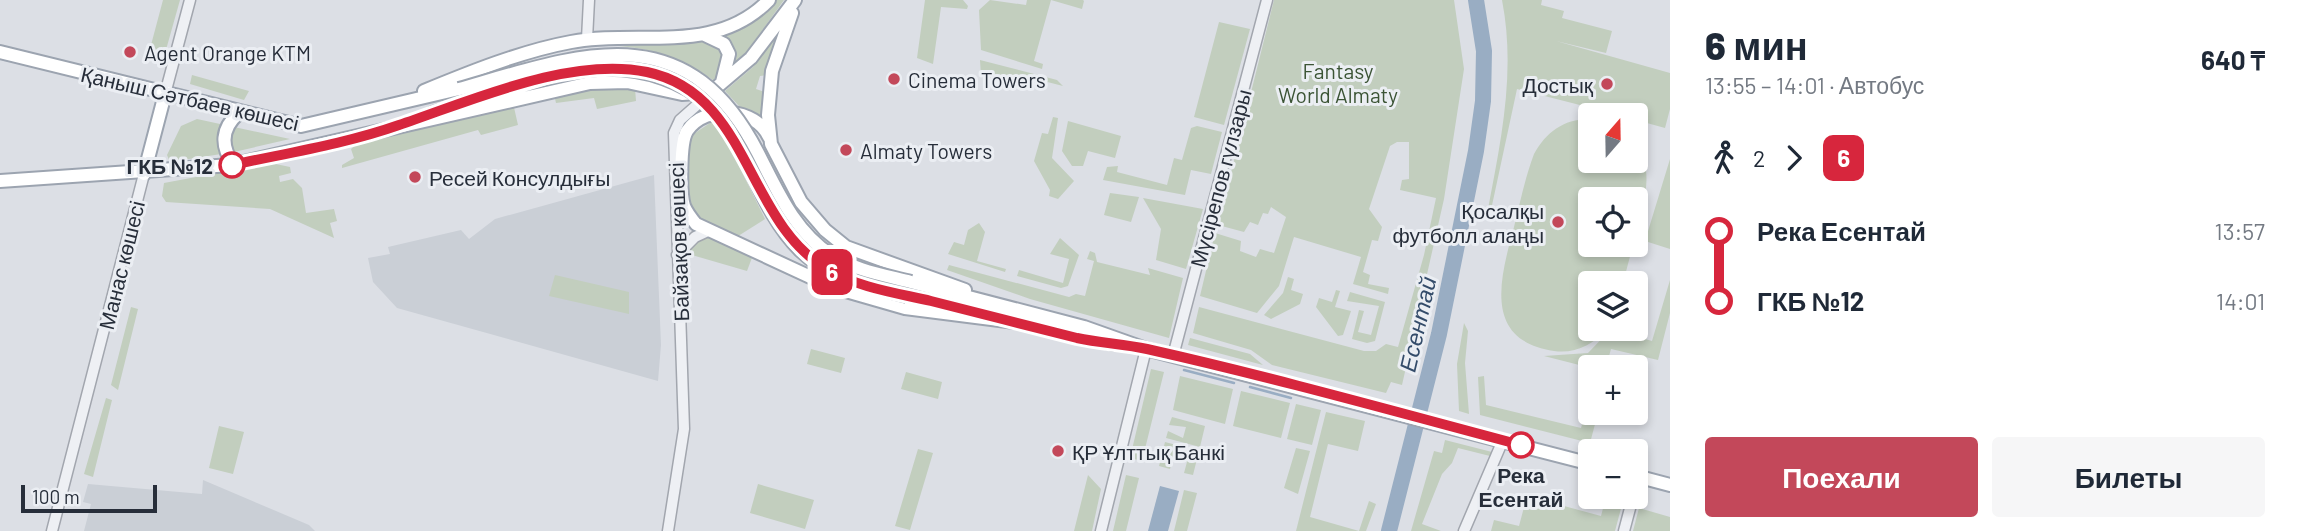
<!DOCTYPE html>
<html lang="ru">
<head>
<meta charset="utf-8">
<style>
	body { margin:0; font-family:Barlow,sans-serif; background:#f6f6f7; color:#1f2937; height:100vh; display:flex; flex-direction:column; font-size:26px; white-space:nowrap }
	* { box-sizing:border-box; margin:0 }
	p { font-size:23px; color:#747a83 }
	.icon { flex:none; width:38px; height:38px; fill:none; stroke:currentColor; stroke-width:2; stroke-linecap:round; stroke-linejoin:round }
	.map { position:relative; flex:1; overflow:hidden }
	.sheet { display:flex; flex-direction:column; background:#fff; width:630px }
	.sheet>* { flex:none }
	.badge { padding:0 14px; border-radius:10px; font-size:24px; line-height:46px }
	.needle { width:46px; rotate:20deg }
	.tools { position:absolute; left:1578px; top:103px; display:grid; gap:14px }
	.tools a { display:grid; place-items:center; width:70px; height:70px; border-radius:7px; background:#fff; box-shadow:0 4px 10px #0003; font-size:35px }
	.scale { position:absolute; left:21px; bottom:18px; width:136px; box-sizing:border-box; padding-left:7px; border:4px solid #272e3a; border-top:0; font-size:19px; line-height:24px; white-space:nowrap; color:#272e3a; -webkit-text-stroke:5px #ebeef3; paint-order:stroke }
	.map>.badge { position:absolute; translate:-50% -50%; box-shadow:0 0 0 4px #fff }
	.legs { display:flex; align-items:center; gap:10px; height:77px; padding:0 35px; font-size:23px }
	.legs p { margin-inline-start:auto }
	.headline { display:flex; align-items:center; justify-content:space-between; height:119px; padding:0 35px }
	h1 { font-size:38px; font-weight:800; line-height:52px }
	.primary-button { display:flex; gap:14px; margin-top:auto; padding:14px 35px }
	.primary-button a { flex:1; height:80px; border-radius:7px; background:#c3485a; color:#fff; font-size:28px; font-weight:800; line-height:80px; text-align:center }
	.primary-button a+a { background:#f6f6f7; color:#1f2937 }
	ul { padding:0 35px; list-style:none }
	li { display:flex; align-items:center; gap:24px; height:70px; font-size:26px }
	li i { display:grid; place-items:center; width:10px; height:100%; margin:0 9px; background:currentColor }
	li i::after { content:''; width:18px; height:18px; margin:-9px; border:5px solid; border-radius:50%; background:#fff }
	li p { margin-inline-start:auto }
	li:first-child i { background:linear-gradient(#0000 50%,currentColor 0) }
	li:last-child i { background:linear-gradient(currentColor 50%,#0000 0) }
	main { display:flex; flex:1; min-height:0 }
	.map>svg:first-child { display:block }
	.built { fill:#cacfd6 }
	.green { fill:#c2cebe }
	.water { fill:#99adc3 }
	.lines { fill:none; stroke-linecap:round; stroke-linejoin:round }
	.stream { stroke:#99adc3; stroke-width:2.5 }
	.river { stroke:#99adc3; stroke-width:16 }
	.minor-casing { stroke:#a2a6ae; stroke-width:13 }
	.major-casing { stroke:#9ca4b0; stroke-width:16 }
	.minor { stroke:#eef0f4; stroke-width:10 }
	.major { stroke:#fff; stroke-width:12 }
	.major-bridge-casing { stroke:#9ca4b0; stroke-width:16; stroke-linecap:butt }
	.major-bridge { stroke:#fff; stroke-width:12 }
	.line-1-casing { stroke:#fff; stroke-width:16 }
	.line-1 { stroke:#d7263d; stroke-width:10 }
	.poi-dot { fill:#c3485a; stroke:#ebeef3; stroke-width:2.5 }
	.stop-1-dot { fill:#fff; stroke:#d7263d; stroke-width:3.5 }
	.labels { text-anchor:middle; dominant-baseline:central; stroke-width:6; stroke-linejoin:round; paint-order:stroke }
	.poi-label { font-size:21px; fill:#272e3a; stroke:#ebeef3; text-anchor:start }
	.park-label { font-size:21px; fill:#3b5435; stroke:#ebeef3 }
	.street-label { font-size:21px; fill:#272e3a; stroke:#ebeef3 }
	.stop-label { font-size:21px; font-weight:bold; fill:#272e3a; stroke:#ebeef3; text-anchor:end }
	.water-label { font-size:23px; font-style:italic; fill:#344c6a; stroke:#ebeef3 }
</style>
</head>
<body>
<main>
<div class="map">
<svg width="1670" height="531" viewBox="0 0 1670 531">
	<rect width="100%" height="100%" fill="#dcdfe5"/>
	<path class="built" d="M654,175L661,345L658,381L397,308L373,282L368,258L390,254L388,247L461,230L469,239L495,219Z
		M203,480L309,525L315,531H84L91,504L83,502L88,484L202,494Z"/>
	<path class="green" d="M163,0H180L162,64L147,60Z
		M773,0H784L736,67L733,49L721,36L731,32Z
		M925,0H963L968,6L967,9L941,7L933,64L917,58Z
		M990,0L1026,5L1027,0H1083L1084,1L1082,9L1051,0L1034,61L1043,64L1042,69L981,50L979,10Z
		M1274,0H1454L1464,69L1444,199L1402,385L1391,382L1386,393L1272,365L1251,350L1193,333L1199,307L1364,351H1376L1386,344L1398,347L1424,255L1436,198L1400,190L1402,180L1409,179V142H1397L1390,146L1369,209L1382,227L1378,241L1372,240L1363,272L1370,275L1368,284L1389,288L1388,294L1353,284L1361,257L1294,237L1279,286L1257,313L1200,296L1215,233L1241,241L1240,251L1256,257L1260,249L1274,253L1286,217L1271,207L1268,214L1263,213L1258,225L1250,222L1244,232L1218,225Z
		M1502,0H1542L1541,5L1564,11L1562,18L1612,31L1606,53L1556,41L1670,73V109L1665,128L1636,120V116L1619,115L1517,89L1491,210L1488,209C1501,140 1516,71 1502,0Z
		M1219,22L1250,29L1224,125L1194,117Z
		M783,27L767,75L760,76L756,89L765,92L764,119L739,106L725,91L753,67Z
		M712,41L724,49L717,83C687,60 656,49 619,46Z
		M980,60L1057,80L1063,86L1032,78L1030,86L1019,83L1018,86L981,76Z
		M192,75L249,91L244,100L190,84Z
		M631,86L635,88L636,101L597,109L594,98L556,103L554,94Z
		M513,103L518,125L481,135L478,130L342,168V165L354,158L351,149L362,140Z
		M1053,117L1058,118L1052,158L1074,181L1058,199L1049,196L1050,190L1034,161L1042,133L1048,134Z
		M197,119L290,139L234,152L170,162L167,155L181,126Z
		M1591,119V161H1636V143C1655,173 1644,200 1636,231V200H1591V245H1633L1623,283L1591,284V329H1606C1594,345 1574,354 1554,351C1481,340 1501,276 1514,227C1520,203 1525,178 1534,154C1546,132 1565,118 1591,119Z
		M713,121L726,139L765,219L735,238L700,220L691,208L688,196L689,137Z
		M1068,121L1121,136L1115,158L1088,151L1083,166H1072L1062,151Z
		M1197,126L1222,132L1211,174L1191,170L1185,195L1103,180L1107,167L1118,166L1117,172L1167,185L1174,158L1182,160L1191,128Z
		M1670,159V249L1645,241Z
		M271,163L290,167L291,173L279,176L280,182L293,179L302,188L306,213L334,209L337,221L330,223L334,238L270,209L166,202L162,196L164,183Z
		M1110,193L1139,197L1131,222L1104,215Z
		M1143,198L1203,209L1186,269L1156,260L1161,229Z
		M979,223L985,232L977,261L1006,269L1005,272L948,254L954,242L964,245L968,230Z
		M704,238H716L753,255L747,271L685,253L693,244Z
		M1060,238L1079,255L1068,286L1061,288L1017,276L1019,270L1063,283L1069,259L1050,254Z
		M1090,251L1095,253L1097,262L1150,275L1148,268L1183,278L1169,338L1030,299L947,270L949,265L1069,297L1076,294L1085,296L1094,261L1087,259Z
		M555,275L629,292V314L549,296Z
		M1288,277L1294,279L1291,290L1303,294L1300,304L1271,319L1264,315L1283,293Z
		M1670,280V313L1658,360L1611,349L1606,367L1591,368L1544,356L1588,353L1611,329H1622L1621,332L1652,341Z
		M1336,290L1340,291L1335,307L1351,311L1343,335L1338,336L1316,307L1319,298L1332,302Z
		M1350,292L1385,302L1375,341L1367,343L1352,339L1359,310L1364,311L1358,332L1371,335L1379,306L1347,301Z
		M131,307L138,309L118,390L111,385Z
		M1464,323L1468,331L1465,363L1469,414L1459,411L1457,364Z
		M1190,338L1250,354L1263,365L1188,345Z
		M811,349L845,358L841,373L807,364Z
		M1151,369L1164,372L1142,461L1130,458Z
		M906,372L942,382L938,399L901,389Z
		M1180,376L1233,389L1225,424L1173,410Z
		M1484,376L1486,405L1581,428L1591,393V413H1598L1590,443L1480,415L1478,377Z
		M1241,391L1290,403L1281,438L1233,426Z
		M106,398L112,400L93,477L84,474Z
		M1296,404L1321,410L1312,445L1287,439Z
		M1326,412L1365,421L1358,451L1328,444L1310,517L1359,531L1369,501L1376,504L1366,531H1296Z
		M1172,417L1205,426L1200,447L1166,438L1168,431L1183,438L1186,427L1169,425Z
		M219,426L244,432L233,474L209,468Z
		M1445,440L1492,452L1490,456L1458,448L1452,463L1442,474L1422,524L1441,531H1411L1434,451L1442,453Z
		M1165,442L1199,451L1193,475L1184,473L1187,462L1173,458L1170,469L1159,466Z
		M1296,448L1310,451L1298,494L1284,488Z
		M918,449L933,453L910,530L895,526Z
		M1088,475L1101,489L1092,531H1074Z
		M1126,475L1139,478L1126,531H1113Z
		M758,484L814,500L805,529L750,513Z
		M1184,490L1197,493L1187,531H1174Z
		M1527,496L1601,516L1606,497L1623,501L1615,531H1491L1494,520L1519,526Z
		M1639,508L1670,517V531H1633Z"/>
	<path class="water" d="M1160,486L1179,491L1168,531H1148Z"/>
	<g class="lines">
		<path class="stream" d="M1184,370L1234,383
			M1250,387L1291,398"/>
		<path class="river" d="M1389,531L1439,334L1476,151L1483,101L1484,51L1476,0"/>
		<defs>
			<path id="minor" d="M587,39L589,0
				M165,94L190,0
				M677,255L695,237L708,231
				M1173,356L1267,0
				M52,531L144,174
				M668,531L684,429L674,133L680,120L706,97
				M1101,531L1146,349
				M1464,531L1503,440
				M1624,531L1633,497"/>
			<path id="major" d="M792,13L772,71L768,115L771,144L801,202L825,230L846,247L965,290
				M705,35L724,44L729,54L722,82
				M0,52L301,126L459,89
				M424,91C470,72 522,51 571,42C639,29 715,56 769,0
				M433,113L566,73
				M769,137C756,108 706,103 687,131C680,142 680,193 684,206C687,213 691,218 696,224L832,287L905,308L1015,322
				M234,165C220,146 221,128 239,113
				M144,174L165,94
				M0,181L231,165L590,83L627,82L682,94L711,92L751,58L795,0
				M911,282L1084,327L1146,349L1591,464
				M907,296L964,309
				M1009,320L1114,344
				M1636,476L1670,485"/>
		</defs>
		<use href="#minor" class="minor-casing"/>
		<use href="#major" class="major-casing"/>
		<use href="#minor" class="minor"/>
		<use href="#major" class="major"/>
		<defs>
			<path id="major-bridge" d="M566,73C632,60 703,77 736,141C756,178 770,221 801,251C829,278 870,286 907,296
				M459,89C581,54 686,13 758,153C777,190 794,231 831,255C854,270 884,275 911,282"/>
		</defs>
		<use href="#major-bridge" class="major-bridge-casing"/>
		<use href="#major-bridge" class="major-bridge"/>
	</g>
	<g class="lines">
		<defs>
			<path id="line-1" d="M232,165C287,153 345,144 399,125C471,101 570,56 647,72C751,94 745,223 829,270C859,288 897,293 931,301C980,313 1028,326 1077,338C1100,343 1124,344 1147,349C1272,377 1397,412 1521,445"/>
		</defs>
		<use href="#line-1" class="line-1-casing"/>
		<use href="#line-1" class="line-1"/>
	</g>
	<g class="poi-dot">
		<circle cx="130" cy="52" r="7"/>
		<circle cx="894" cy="79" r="7"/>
		<circle cx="1607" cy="84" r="7"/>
		<circle cx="846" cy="150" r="7"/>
		<circle cx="415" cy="177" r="7"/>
		<circle cx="1558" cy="222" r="7"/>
		<circle cx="1058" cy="451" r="7"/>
	</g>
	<g class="stop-1-dot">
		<circle cx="232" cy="165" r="12"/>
		<circle cx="1521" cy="445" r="12"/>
	</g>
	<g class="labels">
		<g class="poi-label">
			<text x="144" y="52">Agent Orange KTM</text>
			<text x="908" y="79">Cinema Towers</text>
			<text x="1593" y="84" text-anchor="end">Достық</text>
			<text x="860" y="150">Almaty Towers</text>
			<text x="429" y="177">Ресей Консулдығы</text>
			<text x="1544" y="210" text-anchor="end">Қосалқы<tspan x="1544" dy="24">футболл алаңы</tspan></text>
			<text x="1072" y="451">ҚР Ұлттық Банкі</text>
		</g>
		<g class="park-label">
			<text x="1338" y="70">Fantasy<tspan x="1338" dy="24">World Almaty</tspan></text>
		</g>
		<g class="street-label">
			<text transform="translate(190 98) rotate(13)">Қаныш Сәтбаев көшесі</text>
			<text transform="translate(1220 178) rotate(-75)">Мүсірепов гүлзары</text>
			<text transform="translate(678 242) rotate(-92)">Байзақов көшесі</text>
			<text transform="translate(121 265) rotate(-76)">Манас көшесі</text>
		</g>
		<g class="stop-label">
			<text x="213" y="165">ГКБ №12</text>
			<text x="1521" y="474" text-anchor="middle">Река<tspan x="1521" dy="24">Есентай</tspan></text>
		</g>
		<g class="water-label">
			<text transform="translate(1417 324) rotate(-77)">Есентай</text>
		</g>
	</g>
</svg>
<div class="tools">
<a><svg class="needle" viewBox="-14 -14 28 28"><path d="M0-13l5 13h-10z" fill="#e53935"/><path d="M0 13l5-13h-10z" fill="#747a83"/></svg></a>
<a><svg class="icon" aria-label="locate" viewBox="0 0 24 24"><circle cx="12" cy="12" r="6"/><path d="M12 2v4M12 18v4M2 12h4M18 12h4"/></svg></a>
<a><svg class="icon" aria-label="layers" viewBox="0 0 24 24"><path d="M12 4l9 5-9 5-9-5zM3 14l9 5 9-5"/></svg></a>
<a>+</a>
<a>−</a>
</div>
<div class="scale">100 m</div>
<b class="badge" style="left:832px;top:272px;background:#d7263d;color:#fff">6</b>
</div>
<section class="sheet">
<div class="headline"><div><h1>6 мин</h1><p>13:55 – 14:01 · Автобус</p></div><b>640 ₸</b></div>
<div class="legs"><svg class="icon" aria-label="walk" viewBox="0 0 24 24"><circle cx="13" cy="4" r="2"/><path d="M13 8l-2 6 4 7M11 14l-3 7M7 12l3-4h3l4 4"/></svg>2<svg class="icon" aria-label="forward" viewBox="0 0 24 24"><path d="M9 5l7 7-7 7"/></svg><b class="badge" style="background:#d7263d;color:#fff">6</b></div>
<ul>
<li><i style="color:#d7263d"></i><b>Река Есентай</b><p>13:57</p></li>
<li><i style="color:#d7263d"></i><b>ГКБ №12</b><p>14:01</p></li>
</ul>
<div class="primary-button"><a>Поехали</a><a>Билеты</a></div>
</section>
</main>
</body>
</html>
